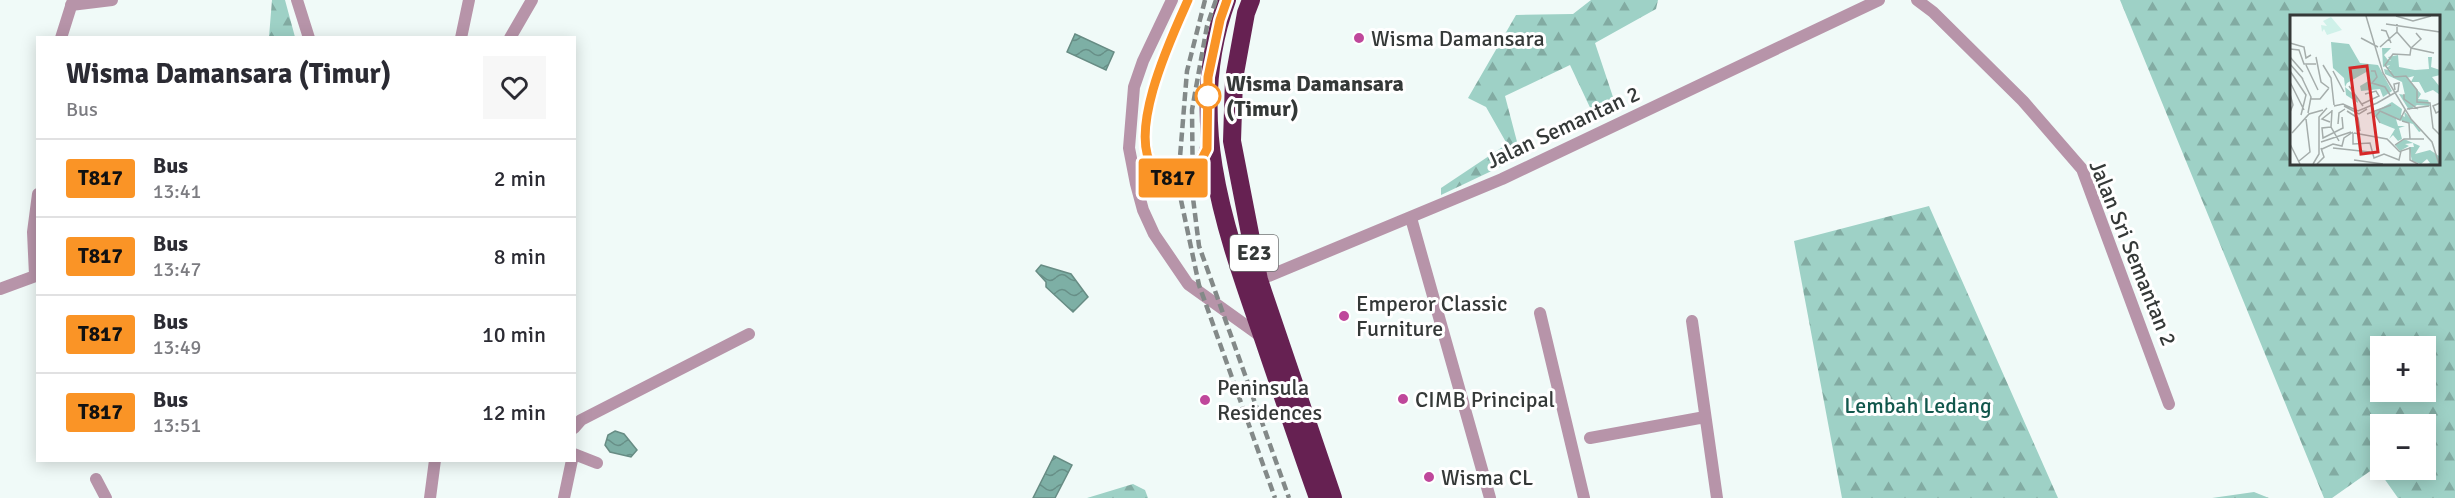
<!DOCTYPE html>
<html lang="en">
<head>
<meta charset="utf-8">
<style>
	body { margin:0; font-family:Signika,sans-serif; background:#f7f7f7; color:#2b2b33; height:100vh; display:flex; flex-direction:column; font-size:22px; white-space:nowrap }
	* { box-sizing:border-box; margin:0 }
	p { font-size:20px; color:#7c7c81 }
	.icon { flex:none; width:33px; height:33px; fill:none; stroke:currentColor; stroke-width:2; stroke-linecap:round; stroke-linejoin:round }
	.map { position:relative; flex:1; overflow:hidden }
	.side { position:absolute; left:36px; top:36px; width:540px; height:426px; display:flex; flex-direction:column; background:#fff; border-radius:0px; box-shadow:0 3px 15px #0003 }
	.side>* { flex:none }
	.badge { padding:0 12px; border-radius:4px; font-size:21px; line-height:39px }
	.tools { position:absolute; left:2370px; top:336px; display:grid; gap:12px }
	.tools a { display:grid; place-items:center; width:66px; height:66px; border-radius:0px; background:#fff; box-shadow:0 3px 15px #0003; font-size:30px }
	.map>.badge { position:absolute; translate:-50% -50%; box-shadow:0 0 0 3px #fff }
	.round { display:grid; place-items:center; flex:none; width:63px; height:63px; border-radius:0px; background:#f7f7f7 }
	.overview { display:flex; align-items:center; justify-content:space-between; height:102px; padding:0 30px }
	h1 { font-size:28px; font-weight:700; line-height:45px }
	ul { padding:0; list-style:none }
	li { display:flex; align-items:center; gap:18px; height:78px; padding:0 30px; border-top:2px solid #e1e1e2 }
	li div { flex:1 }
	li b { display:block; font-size:22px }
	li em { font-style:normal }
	li .badge { min-width:66px; font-weight:700; text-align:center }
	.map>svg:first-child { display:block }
	.forest { fill:url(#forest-firs); fill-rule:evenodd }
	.water { fill:url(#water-waves); stroke:#678c84; stroke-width:1.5 }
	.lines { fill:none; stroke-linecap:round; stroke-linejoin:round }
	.minor { stroke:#b794a9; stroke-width:12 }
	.tertiary { stroke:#b794a9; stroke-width:12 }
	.motorway { stroke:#662152; stroke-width:18 }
	.rail { stroke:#838988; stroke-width:4.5; stroke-dasharray:9 4.5; stroke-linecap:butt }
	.line-casing { stroke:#fff; stroke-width:14 }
	.line { stroke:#fa9426; stroke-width:9 }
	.poi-dot { fill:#bf479b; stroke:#fff; stroke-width:2 }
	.stop-dot { fill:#fff; stroke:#fa9426; stroke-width:3 }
	.labels { text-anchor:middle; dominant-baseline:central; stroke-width:6; stroke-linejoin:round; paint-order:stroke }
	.shield { fill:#fff; stroke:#727474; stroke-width:1.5 }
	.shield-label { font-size:21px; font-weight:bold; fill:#353938 }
	.poi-label { font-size:22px; fill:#353938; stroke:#fff; text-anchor:start }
	.stop-label { font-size:22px; font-weight:bold; fill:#353938; stroke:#fff; text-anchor:start }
	.street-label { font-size:22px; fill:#353938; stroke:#fff }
	.park-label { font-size:22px; fill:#11574c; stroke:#fff }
	.inset-road { fill:none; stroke:#a5adab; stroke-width:1.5 }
	.view { fill:#d62828; fill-opacity:0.15; stroke:#d62828; stroke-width:3 }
	.inset-edge { fill:none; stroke:#353938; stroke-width:3 }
</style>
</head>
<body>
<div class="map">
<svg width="2455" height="498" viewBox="0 0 2455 498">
	<defs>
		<pattern id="forest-firs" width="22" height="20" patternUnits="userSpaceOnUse" patternTransform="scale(1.5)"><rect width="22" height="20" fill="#9ed1c6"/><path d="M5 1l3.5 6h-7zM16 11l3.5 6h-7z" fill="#82aba2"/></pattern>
		<pattern id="water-waves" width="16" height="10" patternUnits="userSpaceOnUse" patternTransform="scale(1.5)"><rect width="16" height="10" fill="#7dafa5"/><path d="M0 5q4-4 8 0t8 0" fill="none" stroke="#678f87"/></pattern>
	</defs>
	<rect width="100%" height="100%" fill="#f0faf8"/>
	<path class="forest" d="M272,0H285L295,37H269Z
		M1591,0H1658L1656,9L1595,43L1617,109L1594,116L1570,65L1505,96L1521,157L1441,195V188L1507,144L1486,107L1468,98L1516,15L1573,14Z
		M2120,0H2455V498H2398L2376,467L2332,498H2324ZM2292,16H2438V164H2292ZM2426,346V392H2380V346ZM2426,424V470H2380V424Z
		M1929,206L2058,498H1842L1794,241Z
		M1133,484L1145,490L1148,498H1087Z
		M2254,492L2269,498H2212Z"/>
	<path class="water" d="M1075,34L1114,52L1106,70L1067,52Z
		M1041,265L1071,274L1088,297L1073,312L1046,287V282L1036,271Z
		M615,431L624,434L637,450L631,457L610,452L605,445L608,435Z
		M1054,456L1072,465L1055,498H1033Z"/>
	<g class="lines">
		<path class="minor" d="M297,0L309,38
			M1172,0L1143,61L1134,87L1129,148L1136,184L1143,210L1154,234L1188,284L1262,337
			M1188,0C1171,40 1132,118 1150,162C1164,197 1206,170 1207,140
			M1917,0L1933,12L2023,101L2082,169L2169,404
			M71,5L112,0
			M61,38L73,0
			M461,38L469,0
			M1411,218L1490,498
			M35,275L33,232L38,194
			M1259,280L1502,179L1879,0
			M0,289L38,275
			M1540,313L1584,498
			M1692,321L1717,498
			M574,428L581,420L749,334
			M1590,438L1705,417
			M574,454L597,463
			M96,479L106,498
			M564,498L572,460"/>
		<path class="tertiary" d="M510,38L532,0
			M430,498L435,460"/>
		<path class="motorway" d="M1227,0C1184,117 1224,226 1263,338C1281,391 1299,445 1318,498
			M1251,0L1246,13L1234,79L1232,141L1259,280L1333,498"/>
		<path class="rail" d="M1205,0L1187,71L1180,157L1181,200L1199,285L1275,498
			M1216,0L1207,26L1192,110L1193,198L1199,246L1289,498"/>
	</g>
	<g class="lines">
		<defs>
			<path id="line" d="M1188,0C1172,36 1126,133 1154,169C1159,176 1167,177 1174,179L1197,168L1207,149L1208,77L1220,20L1227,0"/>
		</defs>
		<use href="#line" class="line-casing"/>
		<use href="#line" class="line"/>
	</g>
	<g class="poi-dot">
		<circle cx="1359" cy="38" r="6"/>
		<circle cx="1344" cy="316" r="6"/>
		<circle cx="1403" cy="399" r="6"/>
		<circle cx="1205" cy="400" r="6"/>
		<circle cx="1429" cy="477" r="6"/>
	</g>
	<circle class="stop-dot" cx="1208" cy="96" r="12"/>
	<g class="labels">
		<rect class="shield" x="1230" y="235" width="48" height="36" rx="4.5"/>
		<g class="shield-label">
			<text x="1254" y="253">E23</text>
		</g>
		<g class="poi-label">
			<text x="1371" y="38">Wisma Damansara</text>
			<text x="1356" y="303">Emperor Classic<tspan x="1356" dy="25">Furniture</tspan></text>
			<text x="1217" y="387">Peninsula<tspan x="1217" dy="25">Residences</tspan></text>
			<text x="1415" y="399">CIMB Principal</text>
			<text x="1441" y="477">Wisma CL</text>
		</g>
		<g class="stop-label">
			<text x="1226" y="83">Wisma Damansara<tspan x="1226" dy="25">(Timur)</tspan></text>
		</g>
		<g class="street-label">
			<text transform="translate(1563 127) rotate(-25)">Jalan Semantan 2</text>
			<text transform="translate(2133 253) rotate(68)">Jalan Sri Semantan 2</text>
		</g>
		<g class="park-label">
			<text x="1918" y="405">Lembah Ledang</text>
		</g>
	</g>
	<g transform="translate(2290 15)">
		<rect width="150" height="150" fill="#f0faf8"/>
		<path d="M41,2L52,15L37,20L34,14L32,17L31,10L37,11L33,6Z" fill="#cff1e9"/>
		<path d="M41,27L59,29L70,48L88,50L102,76L93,82L90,74L71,76L70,71L80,65L78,56L57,68L55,72L67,82L68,88L56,80L54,63L43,53ZM92,33H101L94,40L98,45L101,46L98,42L108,40L109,52L125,55L139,54L138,42H142L141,52L150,55V60L142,62L150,72V80L143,75L135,78L129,67H121L124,61L117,63L131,79L128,84L138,85L140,91L127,90L119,95L109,79L115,80L112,67L95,59L94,54L102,56L97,53L100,50L93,52ZM102,87L112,94L111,100L115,102L114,96L131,116L129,117L123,109L106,104L108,111H115L109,113L112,124L108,126L103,120L99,124L105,114L90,108L83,98ZM114,124L130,131L125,139L140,135L149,141V149H137L140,148L137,144L131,149L122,146L119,132H124L123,128L115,129L119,131L110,136L105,130Z" fill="#9ed1c6"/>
		<path class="inset-road" d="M76,1L93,58L121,104L142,127L149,149M106,1L123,6L141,1M96,9L150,17M107,9V17L121,33L144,38M91,15L96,16L101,28M71,23L88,32M0,28L14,32L16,43L21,40M90,32L107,17M121,33L120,40L103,39L95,50L104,62L116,61L127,75V87L140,88L143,113L150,120M121,33L131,24L126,18M0,34L9,35L14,49H26M0,42L13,57M26,42L31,67L39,73M0,49L13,64M16,50L28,75M33,50L41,63L44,90M0,56L16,80L11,100M43,56L54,77M81,56H85L87,62L82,68L95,72L100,80M12,63L21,82L18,98M0,67L14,95M59,71L73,91M0,79L3,90L0,97M114,79V84L128,94M21,84H30L39,73M87,88L108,76L109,68L104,69L105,75M150,88L143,91L146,98L150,96M72,89L89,81L86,76L75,79M44,91L53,89L68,96L87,88M54,91L69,99L77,94M117,94L139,91M42,95L41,112L49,126M57,96L68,103L70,116M77,99L101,90M112,106L119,108L120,124M40,107L32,104L42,96M90,108L86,101L90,96L110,105L115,95M48,109L49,98L55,94M41,112L32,113L33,123L53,113L52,102M2,118L19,99L33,95M63,118V129L80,128L84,143L94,139L109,145L111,136L120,133V145L128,149M64,118L97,124L110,137M31,127L61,117M0,129L10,149M105,130L114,124H134M43,133L80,137M32,134L43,129L52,131L54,123L63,117M64,145L93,149M9,146L20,137L16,104M23,149L29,139V102L37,93M27,149L34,142L31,133"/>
		<path class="view" d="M77,51L88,137L71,139L60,53Z"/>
		<rect width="150" height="150" class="inset-edge"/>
	</g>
</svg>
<div class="tools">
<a>+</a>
<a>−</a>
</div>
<b class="badge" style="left:1173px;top:178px;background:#fa9426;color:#111">T817</b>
<section class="side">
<div class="overview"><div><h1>Wisma Damansara (Timur)</h1><p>Bus</p></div><a class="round"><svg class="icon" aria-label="heart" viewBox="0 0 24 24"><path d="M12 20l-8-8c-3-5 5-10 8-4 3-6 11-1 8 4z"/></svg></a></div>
<ul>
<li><span class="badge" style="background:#fa9426;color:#111">T817</span><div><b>Bus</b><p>13:41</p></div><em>2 min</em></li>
<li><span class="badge" style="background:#fa9426;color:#111">T817</span><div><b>Bus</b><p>13:47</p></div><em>8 min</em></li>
<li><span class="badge" style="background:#fa9426;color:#111">T817</span><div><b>Bus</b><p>13:49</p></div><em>10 min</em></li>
<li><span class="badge" style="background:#fa9426;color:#111">T817</span><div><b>Bus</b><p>13:51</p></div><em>12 min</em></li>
</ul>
</section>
</div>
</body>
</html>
